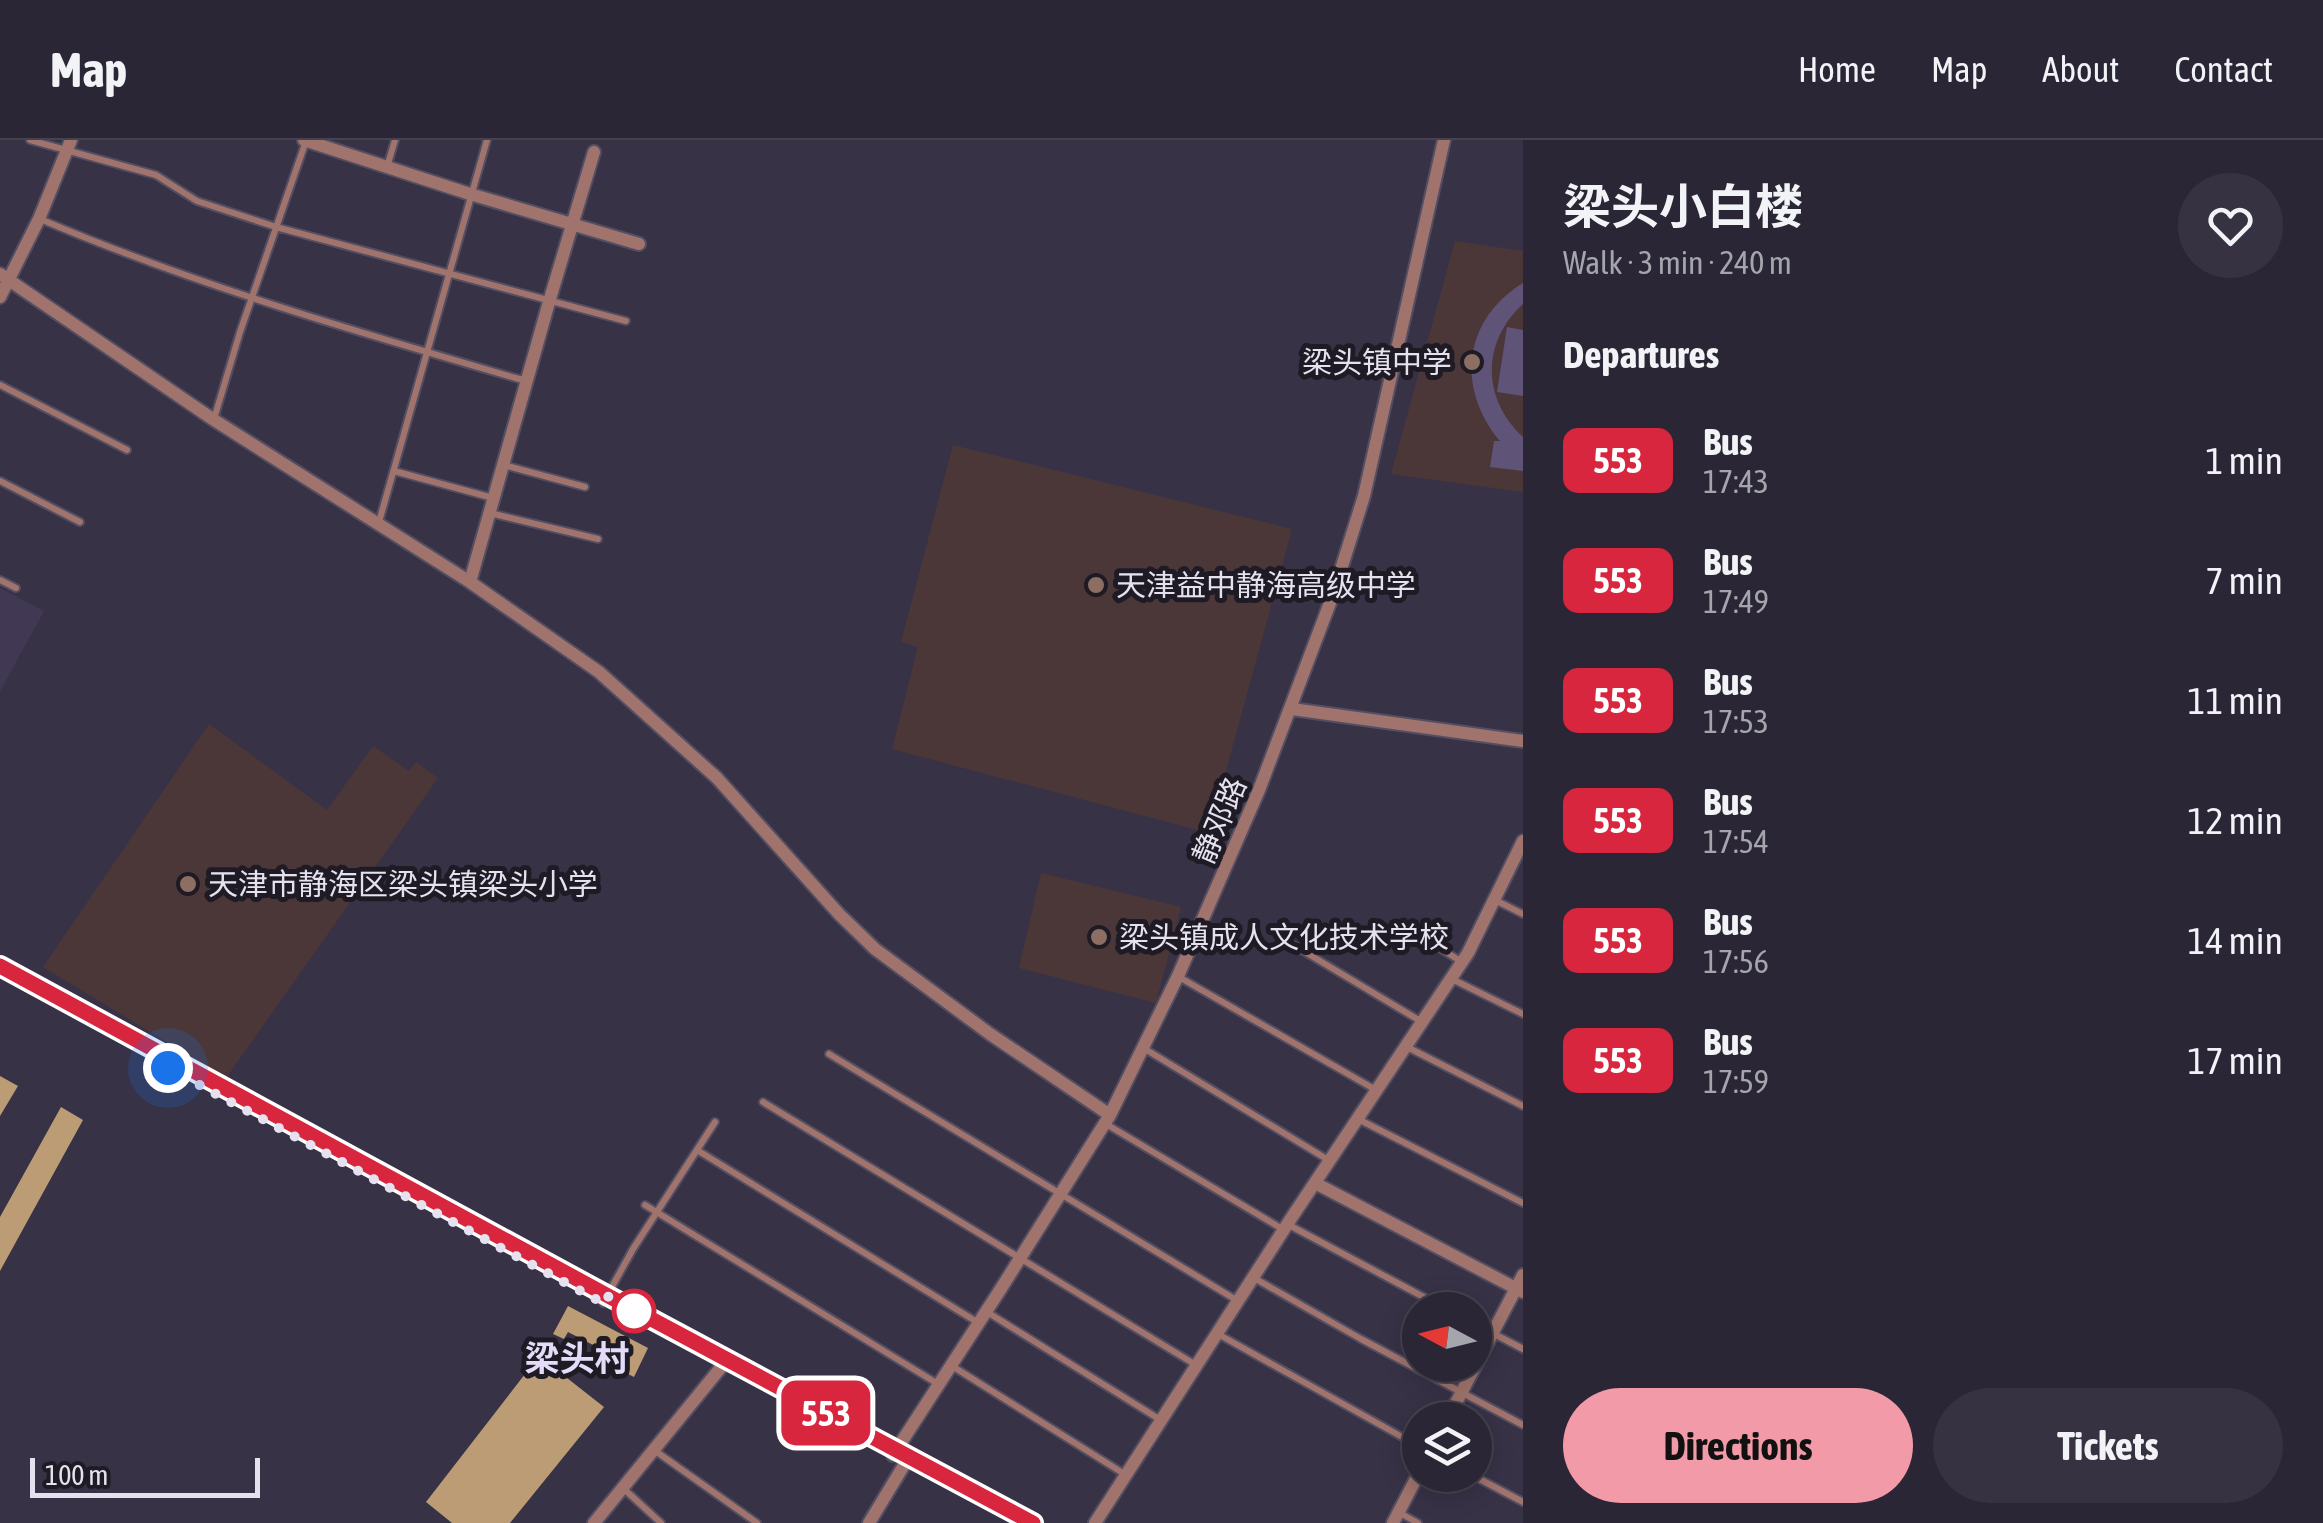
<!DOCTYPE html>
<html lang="en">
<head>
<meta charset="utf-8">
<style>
	body { margin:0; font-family:"Asap Condensed","Noto Sans SC",sans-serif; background:#363241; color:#f1f3f6; height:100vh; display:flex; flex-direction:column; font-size:38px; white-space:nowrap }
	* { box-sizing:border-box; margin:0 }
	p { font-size:32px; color:#a5a5ad }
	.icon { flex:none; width:55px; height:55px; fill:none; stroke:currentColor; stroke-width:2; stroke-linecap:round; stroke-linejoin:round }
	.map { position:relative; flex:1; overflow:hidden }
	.drawer { display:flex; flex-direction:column; background:#2a2635; width:800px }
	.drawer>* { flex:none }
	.badge { padding:0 20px; border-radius:15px; font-size:35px; line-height:65px }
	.needle { width:65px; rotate:277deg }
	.buttons { position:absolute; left:1402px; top:1152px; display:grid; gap:20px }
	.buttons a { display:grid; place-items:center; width:90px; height:90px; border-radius:50%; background:#2a2635; box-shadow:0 5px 25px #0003,0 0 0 2px #464350; font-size:50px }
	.scale { position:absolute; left:30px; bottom:25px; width:230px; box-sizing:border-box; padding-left:10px; border:5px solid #e5e1ef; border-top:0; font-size:28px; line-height:35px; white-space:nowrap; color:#e5e1ef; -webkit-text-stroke:8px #1e1b25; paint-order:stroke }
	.you { position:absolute; width:50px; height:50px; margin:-25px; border:8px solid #fff; border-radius:50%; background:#1a73e8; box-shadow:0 0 0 15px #1a73e833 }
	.map>.badge { position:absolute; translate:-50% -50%; box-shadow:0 0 0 5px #fff }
	h2 { padding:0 40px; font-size:38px; line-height:90px }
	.round { display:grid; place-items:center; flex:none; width:105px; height:105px; border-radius:52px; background:#363241 }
	.headline { display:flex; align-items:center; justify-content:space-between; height:170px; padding:0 40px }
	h1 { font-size:48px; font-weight:700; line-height:75px }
	.cta { display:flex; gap:20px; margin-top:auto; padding:20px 40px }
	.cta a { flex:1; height:115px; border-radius:60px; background:#f39aa9; color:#111; font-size:40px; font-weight:700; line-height:115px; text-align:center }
	.cta a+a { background:#363241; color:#f1f3f6 }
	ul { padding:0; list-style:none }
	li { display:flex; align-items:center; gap:30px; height:120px; padding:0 40px }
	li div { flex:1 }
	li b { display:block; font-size:38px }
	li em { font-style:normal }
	li .badge { min-width:110px; font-weight:700; text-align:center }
	header { display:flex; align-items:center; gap:60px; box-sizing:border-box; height:140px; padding:0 50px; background:#2a2635; border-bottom:2px solid #464350 }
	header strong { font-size:48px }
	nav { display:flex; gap:55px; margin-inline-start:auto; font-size:35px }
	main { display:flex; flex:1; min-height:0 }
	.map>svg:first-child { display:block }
	.built { fill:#413954 }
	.education { fill:#4c3738 }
	.green { fill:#5f5478 }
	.building { fill:#bc9c74 }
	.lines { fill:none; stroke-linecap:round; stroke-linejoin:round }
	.service-casing { stroke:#544e62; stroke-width:10 }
	.minor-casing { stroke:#544e62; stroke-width:16 }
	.secondary-casing { stroke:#544e62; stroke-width:21 }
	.service { stroke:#a0746d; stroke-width:6 }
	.minor { stroke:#a0746d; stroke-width:12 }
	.secondary { stroke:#dc968c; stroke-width:18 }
	.line-casing { stroke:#fff; stroke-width:22 }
	.line { stroke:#d7263d; stroke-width:15 }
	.walk { stroke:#e5e1ef; stroke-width:10; stroke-dasharray:0 18 }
	.education-dot { fill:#8d6e63; stroke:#1e1b25; stroke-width:4 }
	.stop-dot { fill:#fff; stroke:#d7263d; stroke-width:5 }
	.labels { text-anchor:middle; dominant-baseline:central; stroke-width:10; stroke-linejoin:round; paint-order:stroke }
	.poi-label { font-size:30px; fill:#e5e1ef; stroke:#1e1b25; text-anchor:start }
	.street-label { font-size:30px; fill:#e5e1ef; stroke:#1e1b25 }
	.quarter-label { font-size:35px; font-weight:bold; fill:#e3dbf7; stroke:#1e1b25 }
</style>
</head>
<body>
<header>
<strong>Map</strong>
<nav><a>Home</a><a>Map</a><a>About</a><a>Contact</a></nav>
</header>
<main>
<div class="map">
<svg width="1523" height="1383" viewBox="0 0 1523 1383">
	<rect width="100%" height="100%" fill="#383247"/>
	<path class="built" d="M0,448L44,471L0,551Z"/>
	<path class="education" d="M1455,101L1523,111V352L1391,334Z
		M953,305L1292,389L1209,693L892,609L918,507L901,502Z
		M209,584L327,670L373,606L409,631L416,622L438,638L226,938L43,827Z
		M1041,733L1181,767L1156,863L1019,828Z"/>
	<path class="green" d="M1523,143V164C1481,202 1482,259 1523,297V331L1490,327L1494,301H1500C1456,248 1463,180 1523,143Z
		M1507,187L1523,190V256L1497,252Z"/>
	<path class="building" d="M0,936L18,946L0,976Z
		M61,967L83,980L0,1131V1077Z
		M568,1166L648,1208L634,1237L618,1229L622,1220L568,1192L564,1199L553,1194Z
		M539,1216L604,1267L510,1383H452L426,1362Z"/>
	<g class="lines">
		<defs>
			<path id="service" d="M30,0L156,35L197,61L276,87L626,181
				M387,27L395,0
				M40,79C198,146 361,193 526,241
				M0,245L127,310
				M214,279L240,192L306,1
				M504,325L585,347
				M394,331L493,358
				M0,341L80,382
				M490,373L598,399
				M379,382L487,0
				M0,440L16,448
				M1495,760L1523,774
				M1401,784L1462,822
				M1295,806L1422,882
				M1179,837L1376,950
				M1452,839L1523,874
				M1407,907L1523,966
				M1145,909L1330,1021
				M829,914L1238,1161
				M763,962L1196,1225
				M1358,979L1523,1063
				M1106,984L1284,1090
				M697,1010L977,1182
				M645,1065L938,1244
				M1289,1085L1448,1170
				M1254,1138L1361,1199L1523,1285
				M603,1163L633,1109L715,982
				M987,1172L1159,1279
				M1475,1184L1523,1209
				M1218,1194L1420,1307
				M952,1226L1126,1335
				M654,1310L757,1383
				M1472,1335L1523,1362
				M624,1349L661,1383
				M1400,1373L1418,1383"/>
			<path id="minor" d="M304,0L470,54L639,104
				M0,134L214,280L470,442L599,532L717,638L839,774L875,809L990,894L1110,975
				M0,157L39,79L71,0
				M470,442L549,162L594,12
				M1292,569L1523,601
				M1315,1043L1523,1152
				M1447,1280L1523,1135
				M893,1315L1002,1147L1110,975L1178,836L1259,650L1333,455L1364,356L1444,0
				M594,1383L727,1220
				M869,1383L909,1317
				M1095,1383L1292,1077L1468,813L1523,701
				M1393,1383L1420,1331"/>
			<path id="secondary" d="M0,826L612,1158L1033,1383"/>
		</defs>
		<use href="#service" class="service-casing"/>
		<use href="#minor" class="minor-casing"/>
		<use href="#secondary" class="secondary-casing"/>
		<use href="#service" class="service"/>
		<use href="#minor" class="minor"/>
		<use href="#secondary" class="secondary"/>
	</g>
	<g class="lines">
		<defs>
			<path id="line" d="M0,826L612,1158L1033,1383"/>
		</defs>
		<use href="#line" class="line-casing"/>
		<use href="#line" class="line"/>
		<path class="walk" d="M168,928L603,1163L607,1156L640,1174L634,1171"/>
	</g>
	<g class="education-dot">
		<circle cx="1472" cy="222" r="10"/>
		<circle cx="1096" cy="445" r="10"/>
		<circle cx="188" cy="744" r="10"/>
		<circle cx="1099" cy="797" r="10"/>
	</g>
	<circle class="stop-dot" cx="634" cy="1171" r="20"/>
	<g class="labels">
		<g class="poi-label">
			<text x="1452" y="222" text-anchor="end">梁头镇中学</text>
			<text x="1116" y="445">天津益中静海高级中学</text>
			<text x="208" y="744">天津市静海区梁头镇梁头小学</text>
			<text x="1119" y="797">梁头镇成人文化技术学校</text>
		</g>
		<g class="street-label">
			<text transform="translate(1219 680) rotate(-67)">静邓路</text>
		</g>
		<g class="quarter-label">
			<text x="577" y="1218">梁头村</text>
		</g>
	</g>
</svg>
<div class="buttons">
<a><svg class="needle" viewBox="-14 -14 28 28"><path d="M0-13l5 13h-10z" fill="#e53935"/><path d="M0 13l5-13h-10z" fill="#a5a5ad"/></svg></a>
<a><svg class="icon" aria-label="layers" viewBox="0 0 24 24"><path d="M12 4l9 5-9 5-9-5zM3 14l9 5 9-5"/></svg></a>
</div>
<div class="scale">100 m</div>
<div class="you" style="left:168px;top:928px"></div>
<b class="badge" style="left:826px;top:1273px;background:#d7263d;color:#fff">553</b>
</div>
<section class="drawer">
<div class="headline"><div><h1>梁头小白楼</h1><p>Walk · 3 min · 240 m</p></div><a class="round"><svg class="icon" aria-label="heart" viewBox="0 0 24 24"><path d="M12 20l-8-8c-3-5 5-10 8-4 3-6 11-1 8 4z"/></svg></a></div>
<h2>Departures</h2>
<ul>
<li><span class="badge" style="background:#d7263d;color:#fff">553</span><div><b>Bus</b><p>17:43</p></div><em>1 min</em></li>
<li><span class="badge" style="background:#d7263d;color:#fff">553</span><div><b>Bus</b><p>17:49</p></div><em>7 min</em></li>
<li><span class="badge" style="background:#d7263d;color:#fff">553</span><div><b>Bus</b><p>17:53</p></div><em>11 min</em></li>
<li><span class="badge" style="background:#d7263d;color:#fff">553</span><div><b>Bus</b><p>17:54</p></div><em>12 min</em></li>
<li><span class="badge" style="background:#d7263d;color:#fff">553</span><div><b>Bus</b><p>17:56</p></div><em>14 min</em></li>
<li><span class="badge" style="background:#d7263d;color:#fff">553</span><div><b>Bus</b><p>17:59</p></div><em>17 min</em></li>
</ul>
<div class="cta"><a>Directions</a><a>Tickets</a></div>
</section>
</main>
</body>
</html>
